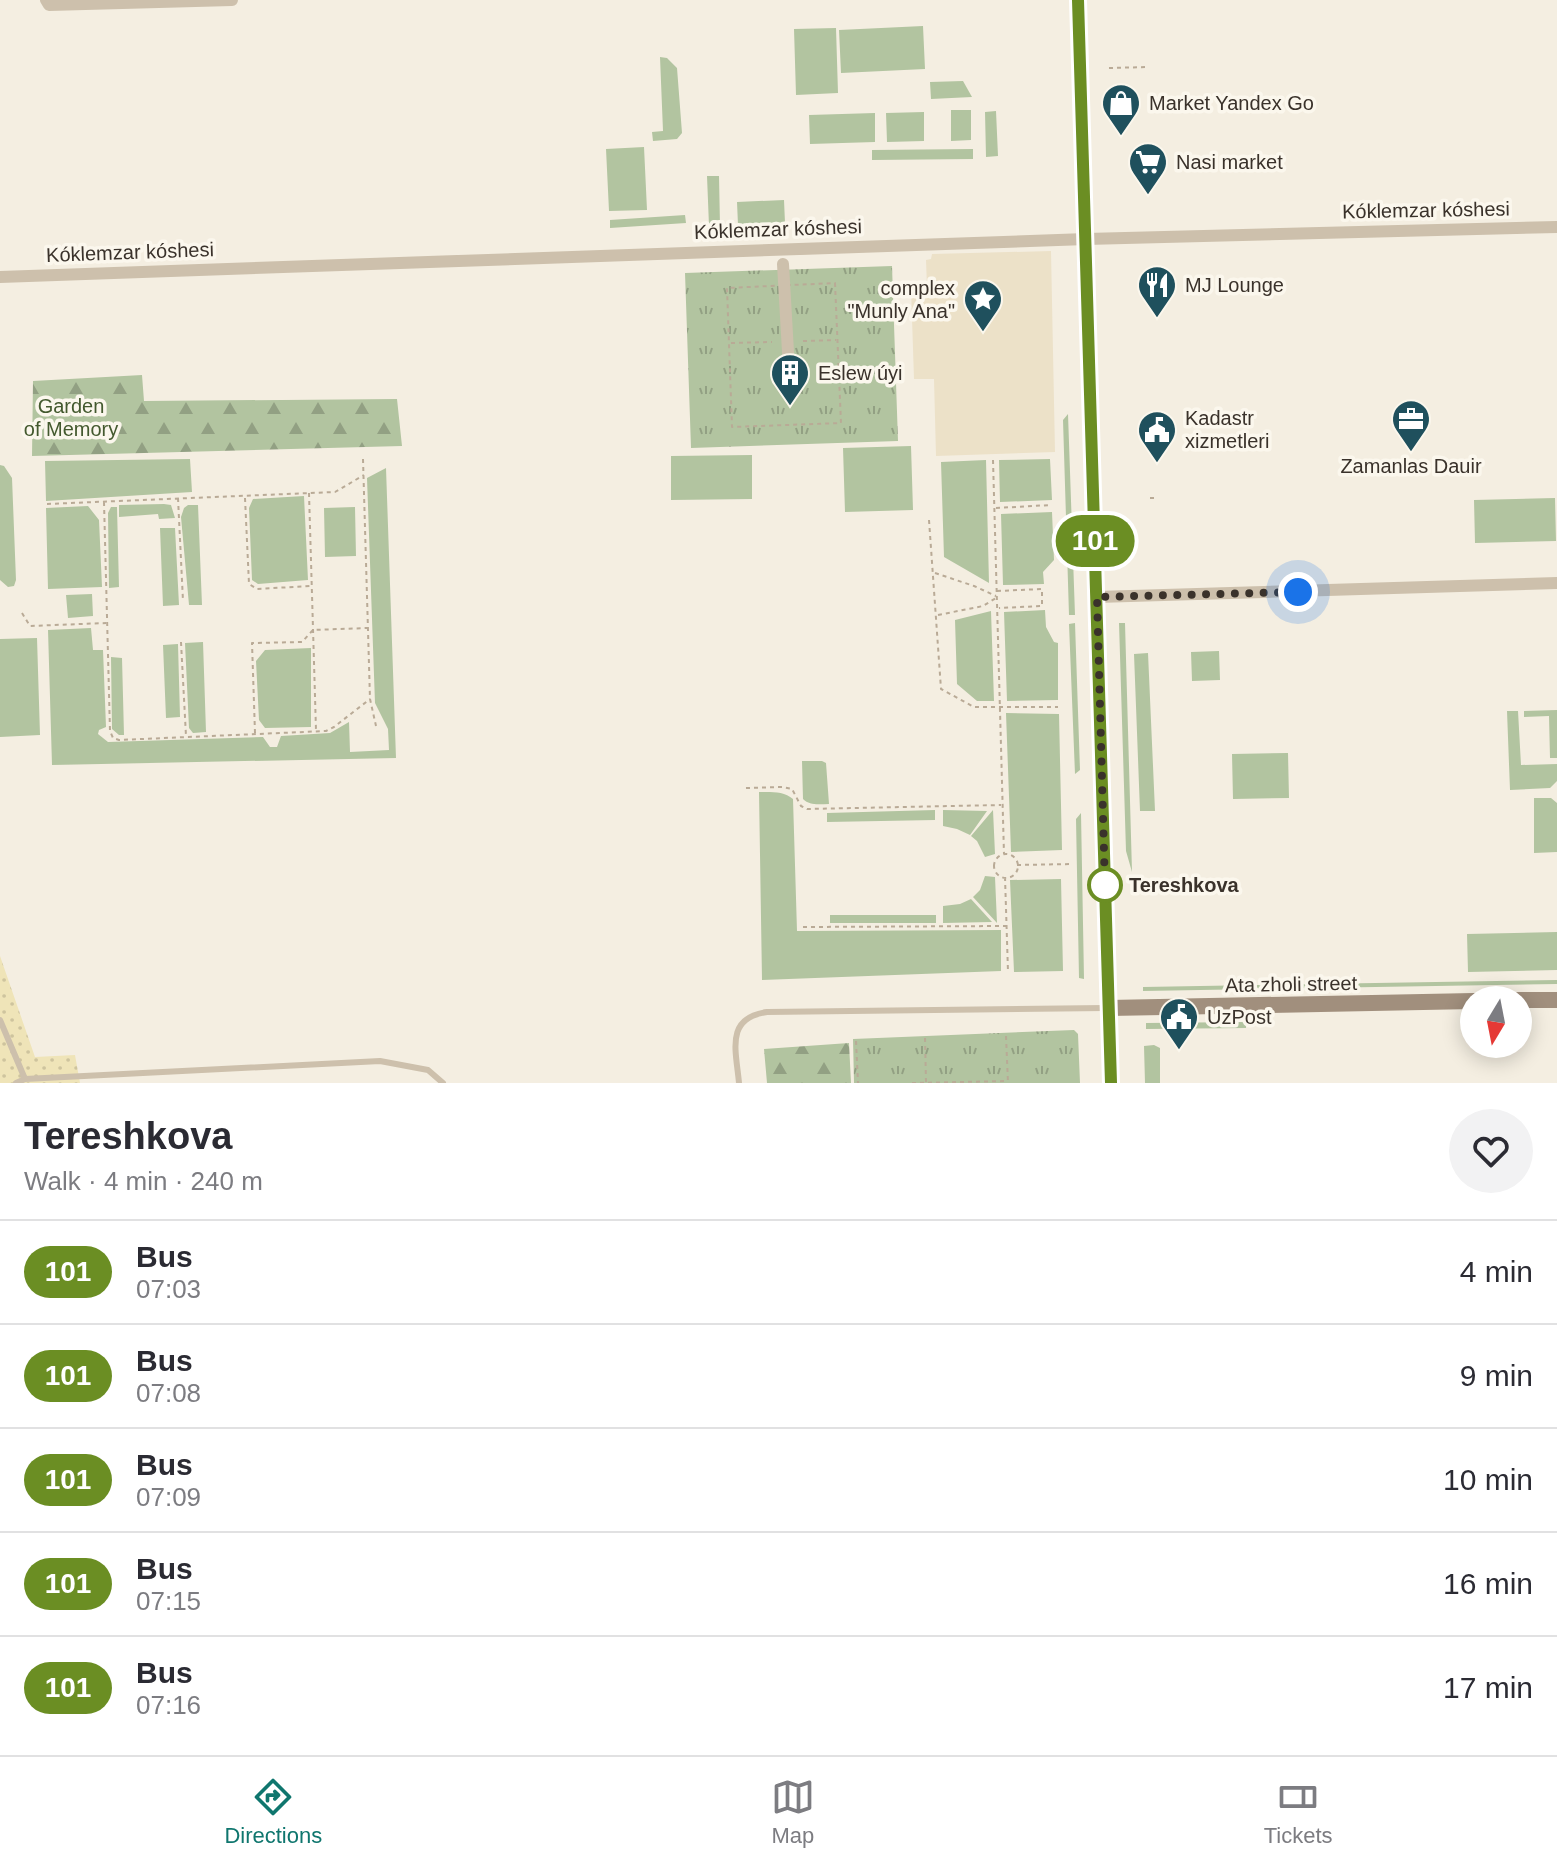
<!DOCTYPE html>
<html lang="en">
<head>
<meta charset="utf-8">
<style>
	body { margin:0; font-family:Arial,sans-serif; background:#f2f2f3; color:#2b2b33; height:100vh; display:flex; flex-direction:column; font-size:30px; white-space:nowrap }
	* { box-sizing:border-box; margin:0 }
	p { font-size:26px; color:#7c7c81 }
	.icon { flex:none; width:44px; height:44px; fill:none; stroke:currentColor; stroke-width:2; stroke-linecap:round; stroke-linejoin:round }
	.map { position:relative; height:1083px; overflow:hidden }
	.side { display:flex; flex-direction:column; background:#fff; flex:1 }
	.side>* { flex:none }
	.badge { padding:0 16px; border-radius:26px; font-size:28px; line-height:52px }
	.needle { width:52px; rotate:190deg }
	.controls { position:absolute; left:1460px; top:986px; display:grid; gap:16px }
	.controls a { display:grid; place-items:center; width:72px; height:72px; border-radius:50%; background:#fff; box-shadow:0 4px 20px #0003; font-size:40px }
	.you { position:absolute; width:40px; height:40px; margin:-20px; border:6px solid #fff; border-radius:50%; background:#1a73e8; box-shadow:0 0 0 12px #1a73e833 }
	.map>.badge { position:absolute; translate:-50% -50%; box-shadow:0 0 0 4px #fff }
	.round { display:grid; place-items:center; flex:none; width:84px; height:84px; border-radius:42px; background:#f2f2f3 }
	.head { display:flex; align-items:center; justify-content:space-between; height:136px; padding:0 24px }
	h1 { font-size:38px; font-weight:800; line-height:60px }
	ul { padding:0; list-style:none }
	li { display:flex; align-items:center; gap:24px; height:104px; padding:0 24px; border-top:2px solid #e1e1e2 }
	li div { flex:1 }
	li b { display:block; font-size:30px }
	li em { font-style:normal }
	li .badge { min-width:88px; font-weight:700; text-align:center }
	.tab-bar { display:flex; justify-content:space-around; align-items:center; height:112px; border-top:2px solid #e1e1e2; background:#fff; font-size:22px; color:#7c7c81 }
	.tab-bar a { display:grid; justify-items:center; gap:4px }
	.tab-bar .active { color:#0f766e }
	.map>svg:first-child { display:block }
	.green { fill:#b2c4a0 }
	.forest { fill:url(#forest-firs) }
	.sand { fill:url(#sand-dots) }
	.park { fill:url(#park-tufts) }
	.plaza { fill:#ece1c8 }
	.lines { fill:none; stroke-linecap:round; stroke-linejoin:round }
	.path { stroke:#b9aa96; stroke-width:2; stroke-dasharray:4 4; stroke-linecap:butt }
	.lane { stroke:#cdc0ac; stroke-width:6 }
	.street { stroke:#cdc0ac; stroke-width:12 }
	.secondary { stroke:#a18f7d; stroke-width:16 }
	.line-casing { stroke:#fff; stroke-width:18 }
	.line { stroke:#6b8e23; stroke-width:12 }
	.walk { stroke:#3a322b; stroke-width:8; stroke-dasharray:0 14.4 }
	.stop-dot { fill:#fff; stroke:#6b8e23; stroke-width:4 }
	.labels { text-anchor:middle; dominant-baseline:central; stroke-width:7; stroke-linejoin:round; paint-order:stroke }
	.poi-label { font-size:20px; fill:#3a322b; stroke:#fbf7ed; text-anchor:start }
	.street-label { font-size:20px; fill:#3a322b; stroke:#fbf7ed }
	.park-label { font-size:20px; fill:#43592e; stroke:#fbf7ed }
	.stop-label { font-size:20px; font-weight:bold; fill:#3a322b; stroke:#fbf7ed; text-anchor:start }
</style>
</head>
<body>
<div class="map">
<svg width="1557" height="1083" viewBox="0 0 1557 1083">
	<defs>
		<pattern id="forest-firs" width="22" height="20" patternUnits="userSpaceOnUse" patternTransform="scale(2)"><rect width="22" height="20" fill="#b2c4a0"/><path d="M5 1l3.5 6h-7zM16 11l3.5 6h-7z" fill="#92a083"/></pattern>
		<pattern id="sand-dots" width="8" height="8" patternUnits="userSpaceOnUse" patternTransform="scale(2)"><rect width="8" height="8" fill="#efe4b8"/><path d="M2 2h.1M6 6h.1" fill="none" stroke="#cec49e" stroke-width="1.8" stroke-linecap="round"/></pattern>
		<pattern id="park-tufts" width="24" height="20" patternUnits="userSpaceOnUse" patternTransform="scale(2)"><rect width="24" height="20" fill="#b2c4a0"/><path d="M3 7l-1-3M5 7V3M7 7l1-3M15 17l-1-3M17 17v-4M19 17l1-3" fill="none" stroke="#92a083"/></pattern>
	</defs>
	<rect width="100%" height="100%" fill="#f4eee1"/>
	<path class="green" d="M923,26L925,69L841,73L839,30Z
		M836,28L838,93L796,95L794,29Z
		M660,57L667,58L677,68L682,133L677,139L653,141L652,132L663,131Z
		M963,81L972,97L931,99L930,82Z
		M951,110H971V140L951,141Z
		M996,111L998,156L986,157L985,112Z
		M924,112V141L887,142L886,113Z
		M875,113V142L810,144L809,115Z
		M644,147L647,210L609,211L606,149Z
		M973,149V159L872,160V150Z
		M707,176H719L720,226H709Z
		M784,200L785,223L738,225L737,202Z
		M685,215L686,223L610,228V220Z
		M1068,414L1075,615H1069L1063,420Z
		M911,446L913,510L845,512L843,448Z
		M752,455V499L671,500V456Z
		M190,459L192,492L46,501L45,461Z
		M1050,459L1052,500L1000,502L999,460Z
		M986,460L989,583L944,557L941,462Z
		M0,465L4,466L12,478L16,580L14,586L8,587L0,580Z
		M386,468L396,758L52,765L48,630L91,628L93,650H103L106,727L99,730L98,734L108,742L263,737L270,747H277L281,736L330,733L349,722L350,752L389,750L388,729L375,703L367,478Z
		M304,496L308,580L258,584L252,580L249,508L253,499Z
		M1555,498L1556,541L1475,543L1474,500Z
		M164,504L171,505L175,518L159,519L158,514L119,517V505Z
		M188,505H198L202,605H189L181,517L184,508Z
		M88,506L99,520L102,587L48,589L46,508Z
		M111,507H117L119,587L109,588L108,513Z
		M355,507L356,556L325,557L324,508Z
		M1052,512L1054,560L1043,572L1044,584L1003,585L1001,514Z
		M160,528H175L179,605L163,606Z
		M92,594L93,616L68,618L66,595Z
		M1045,610L1046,627L1054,642L1058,643V700L1007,701L1004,612Z
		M991,611L994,701H977L957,684L955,620Z
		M1075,623L1080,770L1075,774L1069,624Z
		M1119,623H1125L1132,872L1126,851Z
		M37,638L40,735L0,737V639Z
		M203,642L206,732L193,733L189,728L185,643Z
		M178,644L180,717L166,718L163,645Z
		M311,648V727L265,728L259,720L256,661L265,650Z
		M1219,651L1220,680L1192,681L1191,652Z
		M1148,653L1155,811H1140L1134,654Z
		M111,657L122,658L124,735H119L112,729Z
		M1557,710V758H1550L1549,716L1524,717V711Z
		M1507,711H1518L1521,765L1557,764V781L1550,788L1510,790Z
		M1006,713L1059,714L1062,850L1011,852Z
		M1288,753L1289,798L1233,799L1232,754Z
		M802,761H822L826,763L829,804C819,804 810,806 803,799Z
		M759,792C771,792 784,791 793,799L797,931L1001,930V971L762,980Z
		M1534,798H1551L1557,803V852L1534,853Z
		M935,810V820L827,822V813Z
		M943,810L987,811L970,835L957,829L943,826Z
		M993,810L995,854L985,857L977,841L971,836Z
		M1081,813L1084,979L1079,978L1076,819Z
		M985,876L995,877L997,923L973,897L980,890Z
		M1061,879L1063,971L1014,972L1010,880Z
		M971,899L992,922L943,923V906L960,904Z
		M830,915H936V923H830Z
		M1557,932V970L1468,972L1467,934Z
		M1557,980V984L1143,991V987Z
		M1246,1022V1028L1146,1029V1023Z
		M1154,1045L1160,1048V1083H1145L1144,1046Z"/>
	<path class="forest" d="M142,375L144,401L397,399L402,446L32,456L33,381Z
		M849,1043L851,1083H767L764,1049Z"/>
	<path class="sand" d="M0,956L35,1057L75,1055L80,1083H0Z"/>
	<path class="park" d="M892,266L898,441L691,448L685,273Z
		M1074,1030L1078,1034L1080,1083H854L853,1039Z"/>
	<path class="plaza" d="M1051,251L1055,452L936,456L934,379H914L911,288L927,287L926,260L931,259L932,254Z"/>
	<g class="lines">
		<path class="path" d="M1109,68L1149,67
			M835,283L841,423L732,427L727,288Z
			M803,341L836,340
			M731,343L772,342
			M363,459L370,699L376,726
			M993,460L1004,854
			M309,493L316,730
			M178,498L183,601
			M245,498L249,584L257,589L310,586
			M1150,498H1155
			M104,502L110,731L113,738L119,740L326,731L334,727L370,699
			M47,504L335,492L364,475
			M996,508L1051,505
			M929,520L941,689L974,707H1058
			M935,573L974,586L996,596
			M997,591L1042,589V606L999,608
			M22,613L30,626L106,623
			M938,615L983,606L996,598
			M181,642L186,736
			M255,733L252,643L302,642L313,630L367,628
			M746,788L782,787L792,789L801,806L807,809L1001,805
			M994 866a12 12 0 1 1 24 0a12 12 0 1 1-24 0Z
			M1017,865L1072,864
			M1005,877L1008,972
			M803,927L1006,926
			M1006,1036L1008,1083
			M925,1038L926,1082
			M856,1041L858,1083
			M912,1083L1008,1081"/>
		<path class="lane" d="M0,1020L25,1079L16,1083
			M25,1079L380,1061L428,1070L443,1083
			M739,1083C736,1050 725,1018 767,1012L1105,1008"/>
		<path class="street" d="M46,0L49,5L232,0
			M783,264L790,387
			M0,277L1086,239L1557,227
			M1097,597L1557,583"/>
		<path class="secondary" d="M1078,0L1111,1083
			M1518,1000H1557
			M1109,1008L1474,1001"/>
	</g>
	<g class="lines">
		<defs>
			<path id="line" d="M1078,0L1111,1083"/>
		</defs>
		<use href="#line" class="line-casing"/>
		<use href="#line" class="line"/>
		<path class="walk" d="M1105,885V888L1097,597L1298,592"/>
	</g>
	<defs>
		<symbol id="shop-pin" viewBox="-11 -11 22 30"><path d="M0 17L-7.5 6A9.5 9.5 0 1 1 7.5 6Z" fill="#1f505d" stroke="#fbf7ed"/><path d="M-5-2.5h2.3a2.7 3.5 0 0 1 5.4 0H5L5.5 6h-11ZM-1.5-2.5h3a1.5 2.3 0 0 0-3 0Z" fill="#fff"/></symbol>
		<symbol id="supermarket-pin" viewBox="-11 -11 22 30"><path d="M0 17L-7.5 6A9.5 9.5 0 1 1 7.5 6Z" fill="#1f505d" stroke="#fbf7ed"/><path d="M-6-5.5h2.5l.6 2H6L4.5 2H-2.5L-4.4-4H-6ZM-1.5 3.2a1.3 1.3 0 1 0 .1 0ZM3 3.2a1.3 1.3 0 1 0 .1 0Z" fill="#fff"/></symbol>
		<symbol id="restaurant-pin" viewBox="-11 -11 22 30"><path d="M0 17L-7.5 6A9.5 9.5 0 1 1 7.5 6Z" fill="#1f505d" stroke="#fbf7ed"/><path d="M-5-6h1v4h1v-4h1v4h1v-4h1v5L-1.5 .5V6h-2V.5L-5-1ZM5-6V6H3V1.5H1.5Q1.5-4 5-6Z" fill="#fff"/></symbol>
		<symbol id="sight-pin" viewBox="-11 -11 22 30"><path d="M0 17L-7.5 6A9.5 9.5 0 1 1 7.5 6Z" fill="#1f505d" stroke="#fbf7ed"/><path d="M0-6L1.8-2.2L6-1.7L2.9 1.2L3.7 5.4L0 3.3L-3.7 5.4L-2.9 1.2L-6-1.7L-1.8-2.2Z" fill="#fff"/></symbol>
		<symbol id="building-pin" viewBox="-11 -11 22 30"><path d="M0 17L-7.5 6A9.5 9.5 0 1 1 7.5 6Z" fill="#1f505d" stroke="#fbf7ed"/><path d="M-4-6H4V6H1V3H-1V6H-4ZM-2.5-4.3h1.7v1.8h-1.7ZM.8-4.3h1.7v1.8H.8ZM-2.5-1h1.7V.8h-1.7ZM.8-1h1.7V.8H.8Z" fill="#fff"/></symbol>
		<symbol id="office-pin" viewBox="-11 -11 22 30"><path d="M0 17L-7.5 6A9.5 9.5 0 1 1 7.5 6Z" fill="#1f505d" stroke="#fbf7ed"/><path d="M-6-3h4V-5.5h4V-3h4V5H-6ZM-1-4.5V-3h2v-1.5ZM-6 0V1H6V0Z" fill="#fff"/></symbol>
		<symbol id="civic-pin" viewBox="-11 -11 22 30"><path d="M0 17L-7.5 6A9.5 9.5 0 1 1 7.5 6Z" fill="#1f505d" stroke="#fbf7ed"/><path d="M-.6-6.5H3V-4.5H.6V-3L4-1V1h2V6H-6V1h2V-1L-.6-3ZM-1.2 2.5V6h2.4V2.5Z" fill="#fff"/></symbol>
	</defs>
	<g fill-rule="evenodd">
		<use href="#shop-pin" x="1099" y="81" width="44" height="60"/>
		<use href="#supermarket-pin" x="1126" y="140" width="44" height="60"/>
		<use href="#restaurant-pin" x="1135" y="263" width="44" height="60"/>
		<use href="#sight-pin" x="961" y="277" width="44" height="60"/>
		<use href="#building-pin" x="768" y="351" width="44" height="60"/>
		<use href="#office-pin" x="1389" y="397" width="44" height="60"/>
		<use href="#civic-pin" x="1135" y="408" width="44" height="60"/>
		<use href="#civic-pin" x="1157" y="995" width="44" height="60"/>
	</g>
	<circle class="stop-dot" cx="1105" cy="885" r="16"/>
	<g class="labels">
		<g class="poi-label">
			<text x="1149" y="103">Market Yandex Go</text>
			<text x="1176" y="162">Nasi market</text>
			<text x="1185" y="285">MJ Lounge</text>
			<text x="955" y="288" text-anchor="end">complex<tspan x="955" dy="23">"Munly Ana"</tspan></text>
			<text x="818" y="373">Eslew úyi</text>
			<text x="1185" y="418">Kadastr<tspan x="1185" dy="23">xizmetleri</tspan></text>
			<text x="1411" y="466" text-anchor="middle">Zamanlas Dauir</text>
			<text x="1207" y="1017">UzPost</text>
		</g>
		<g class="street-label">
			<text transform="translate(1426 210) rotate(-1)">Kóklemzar kóshesi</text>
			<text transform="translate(778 229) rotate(-2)">Kóklemzar kóshesi</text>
			<text transform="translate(130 252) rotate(-2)">Kóklemzar kóshesi</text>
			<text transform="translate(1291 984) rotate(-1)">Ata zholi street</text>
		</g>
		<g class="park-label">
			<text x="71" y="406">Garden<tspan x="71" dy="23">of Memory</tspan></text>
		</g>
		<g class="stop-label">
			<text x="1129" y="885">Tereshkova</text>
		</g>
	</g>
</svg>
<div class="controls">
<a><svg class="needle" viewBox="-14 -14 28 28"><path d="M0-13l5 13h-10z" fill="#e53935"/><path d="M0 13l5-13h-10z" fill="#7c7c81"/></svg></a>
</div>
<div class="you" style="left:1298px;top:592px"></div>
<b class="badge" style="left:1095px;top:541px;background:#6b8e23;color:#fff">101</b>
</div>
<section class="side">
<div class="head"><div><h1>Tereshkova</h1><p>Walk · 4 min · 240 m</p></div><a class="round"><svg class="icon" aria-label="heart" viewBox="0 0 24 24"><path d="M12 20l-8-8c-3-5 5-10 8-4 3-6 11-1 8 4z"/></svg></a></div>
<ul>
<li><span class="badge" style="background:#6b8e23;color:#fff">101</span><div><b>Bus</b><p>07:03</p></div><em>4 min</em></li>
<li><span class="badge" style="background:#6b8e23;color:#fff">101</span><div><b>Bus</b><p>07:08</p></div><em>9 min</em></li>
<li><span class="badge" style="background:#6b8e23;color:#fff">101</span><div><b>Bus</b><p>07:09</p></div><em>10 min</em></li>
<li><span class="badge" style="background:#6b8e23;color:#fff">101</span><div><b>Bus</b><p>07:15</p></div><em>16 min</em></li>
<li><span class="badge" style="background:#6b8e23;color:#fff">101</span><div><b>Bus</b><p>07:16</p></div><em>17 min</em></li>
</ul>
</section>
<nav class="tab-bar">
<a class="active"><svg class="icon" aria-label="directions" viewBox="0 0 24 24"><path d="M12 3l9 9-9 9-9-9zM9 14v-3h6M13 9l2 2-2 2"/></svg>Directions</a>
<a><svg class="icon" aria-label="map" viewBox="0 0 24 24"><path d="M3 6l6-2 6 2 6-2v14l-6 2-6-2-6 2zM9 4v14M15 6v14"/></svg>Map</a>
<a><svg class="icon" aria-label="tickets" viewBox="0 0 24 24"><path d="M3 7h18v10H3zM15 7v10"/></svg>Tickets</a>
</nav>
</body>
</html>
